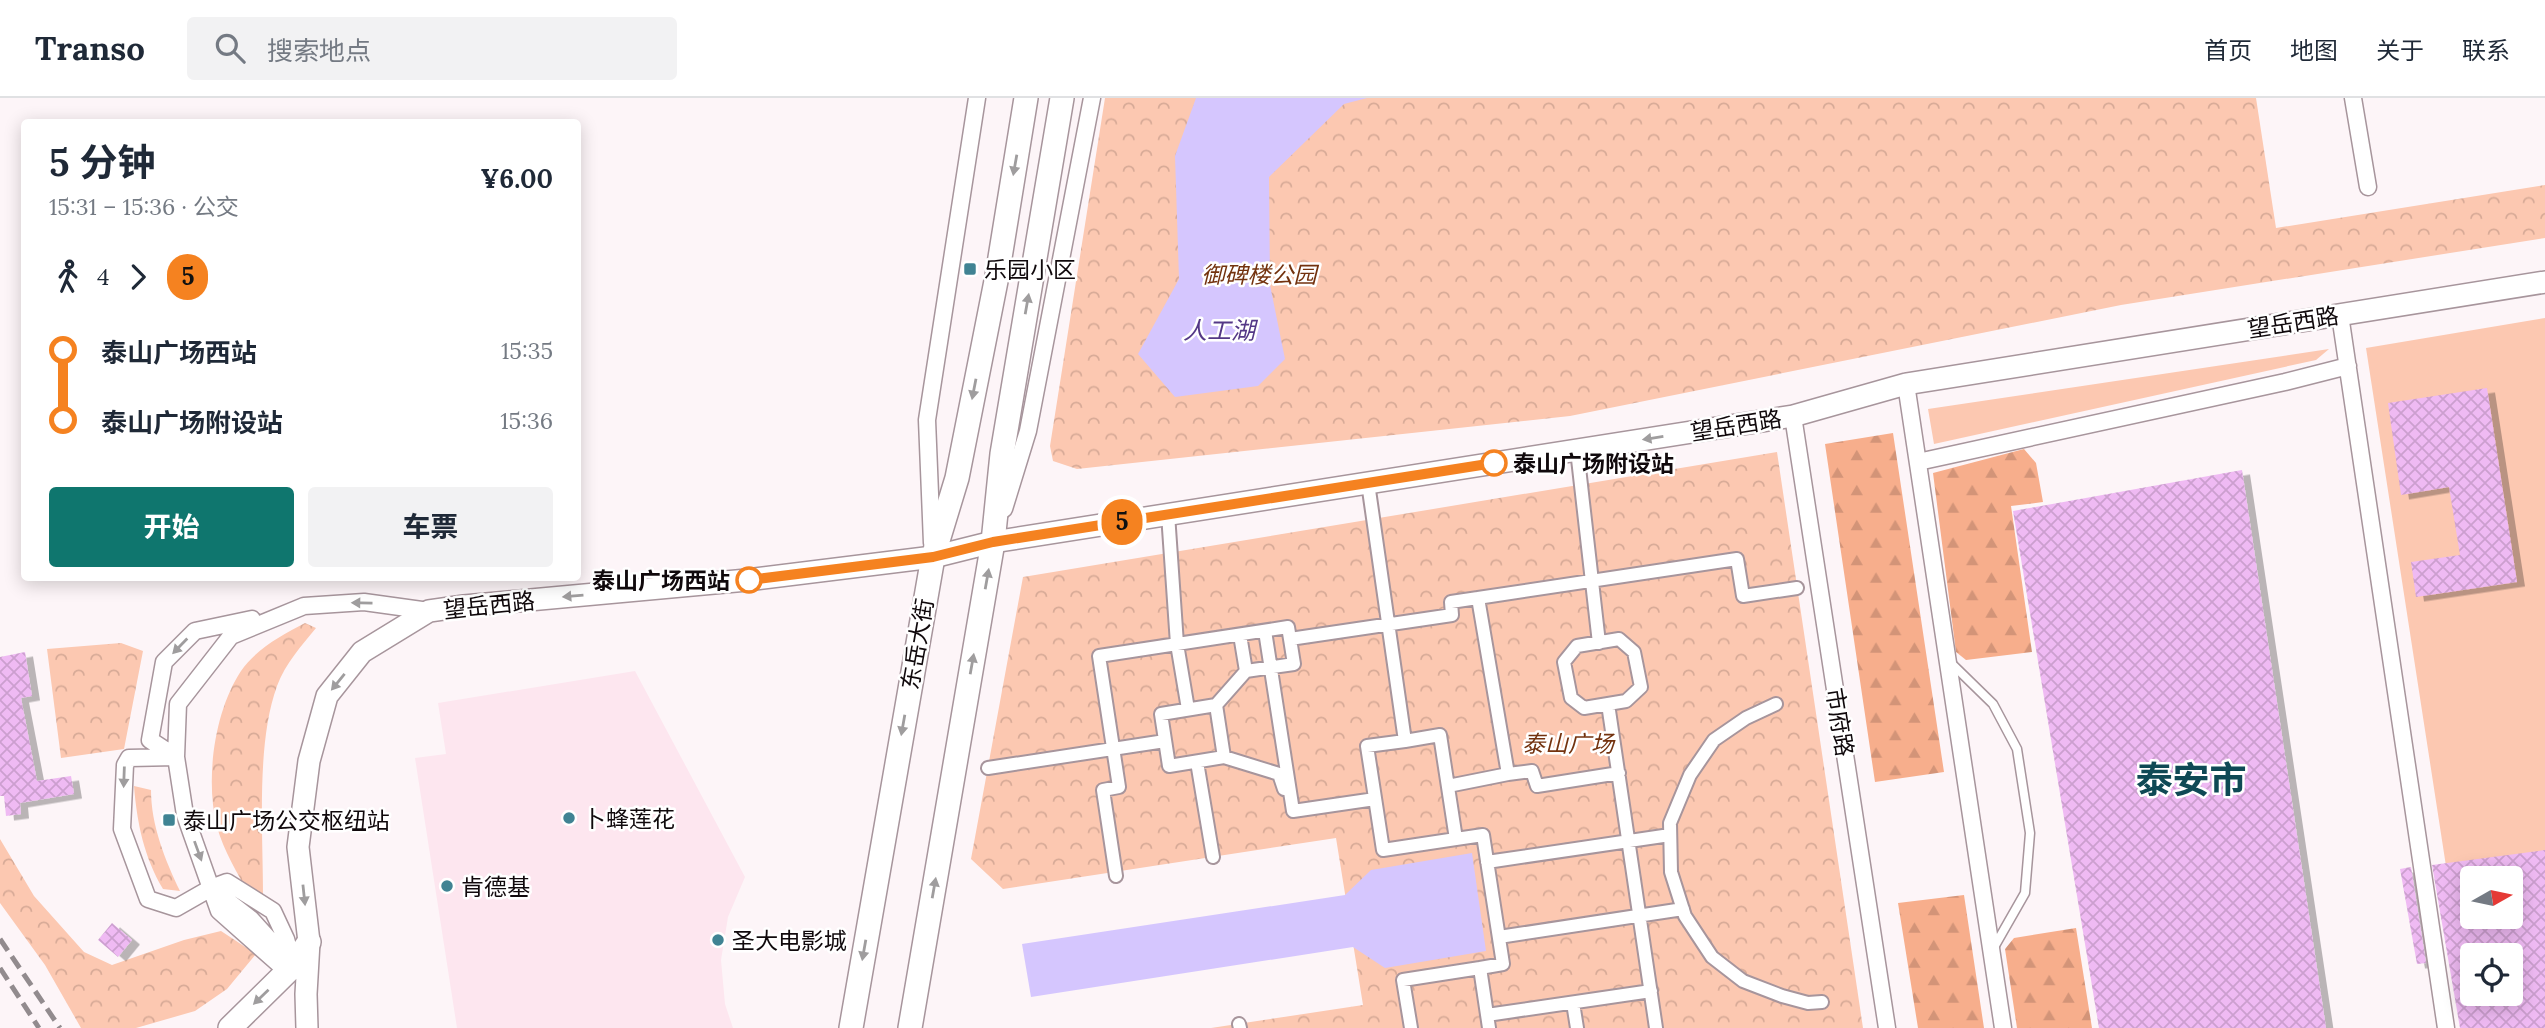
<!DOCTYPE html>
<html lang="zh">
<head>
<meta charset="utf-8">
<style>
	body { margin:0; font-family:Lora,"Noto Sans SC",serif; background:#f2f2f3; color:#1f2937; height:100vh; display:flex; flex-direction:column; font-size:26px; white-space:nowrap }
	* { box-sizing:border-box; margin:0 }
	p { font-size:23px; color:#747a83 }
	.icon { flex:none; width:38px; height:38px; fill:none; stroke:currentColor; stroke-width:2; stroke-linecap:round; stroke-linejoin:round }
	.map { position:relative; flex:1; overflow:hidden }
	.details { position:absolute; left:21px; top:21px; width:560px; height:462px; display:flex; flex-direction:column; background:#fff; border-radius:7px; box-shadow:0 4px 18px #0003 }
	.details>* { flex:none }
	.badge { padding:0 14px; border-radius:23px; font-size:24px; line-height:46px }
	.needle { width:46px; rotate:81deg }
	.controls { position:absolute; left:2460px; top:768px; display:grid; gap:14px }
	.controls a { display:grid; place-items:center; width:63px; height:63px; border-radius:7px; background:#fff; box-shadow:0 4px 18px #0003; font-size:35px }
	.map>.badge { position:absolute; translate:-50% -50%; box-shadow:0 0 0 4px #fff }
	.legs { display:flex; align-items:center; gap:10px; height:77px; padding:0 28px; font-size:23px }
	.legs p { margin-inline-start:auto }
	.head { display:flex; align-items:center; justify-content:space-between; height:119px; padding:0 28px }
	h1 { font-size:38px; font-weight:700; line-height:52px }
	.button { display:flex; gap:14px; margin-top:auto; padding:14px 28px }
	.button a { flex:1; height:80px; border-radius:7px; background:#0f766e; color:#fff; font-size:28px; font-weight:700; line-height:80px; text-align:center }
	.button a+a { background:#f2f2f3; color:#1f2937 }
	ul { padding:0 28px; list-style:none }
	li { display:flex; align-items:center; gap:24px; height:70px; font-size:26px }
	li i { display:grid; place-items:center; width:10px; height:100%; margin:0 9px; background:currentColor }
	li i::after { content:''; width:18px; height:18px; margin:-9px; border:5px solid; border-radius:50%; background:#fff }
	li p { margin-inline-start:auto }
	li:first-child i { background:linear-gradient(#0000 50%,currentColor 0) }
	li:last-child i { background:linear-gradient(currentColor 50%,#0000 0) }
	header { display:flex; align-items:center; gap:42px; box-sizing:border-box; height:98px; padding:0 35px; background:#fff; border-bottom:2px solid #e0e1e3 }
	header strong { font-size:33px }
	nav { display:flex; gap:38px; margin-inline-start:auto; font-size:24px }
	.search { width:490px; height:63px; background:#f2f2f3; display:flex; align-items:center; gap:18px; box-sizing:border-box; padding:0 24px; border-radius:7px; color:#747a83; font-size:26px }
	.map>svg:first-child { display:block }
	.built { fill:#fde6ef }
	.grass { fill:#fcc8b1; fill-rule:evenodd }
	.forest { fill:url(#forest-firs) }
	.park { fill:url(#park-crowns) }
	.water { fill:#d5c6fe }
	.building { fill:url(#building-cross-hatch); fill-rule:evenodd; filter:url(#shadow) }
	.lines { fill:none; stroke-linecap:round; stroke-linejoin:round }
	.service-casing { stroke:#a7959c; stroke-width:11 }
	.pedestrian-casing { stroke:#a7959c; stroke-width:16 }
	.minor-casing { stroke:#a7959c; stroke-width:19 }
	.tertiary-casing { stroke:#a7959c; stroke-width:24 }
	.secondary-casing { stroke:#a7959c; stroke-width:26 }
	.service { stroke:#fff; stroke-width:8 }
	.pedestrian { stroke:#fff; stroke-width:12 }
	.minor { stroke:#fff; stroke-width:16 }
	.tertiary { stroke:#fff; stroke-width:21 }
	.secondary { stroke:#fff; stroke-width:23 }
	.rail { stroke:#928b8e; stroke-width:5; stroke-dasharray:14 7; stroke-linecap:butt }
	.oneway { fill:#9f9d9e }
	.line-1-casing { stroke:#fff; stroke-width:16 }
	.line-1 { stroke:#f58220; stroke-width:10 }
	.poi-dot { fill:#408393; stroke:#fff; stroke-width:2.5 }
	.stop-1-dot { fill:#fff; stroke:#f58220; stroke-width:3.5 }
	.labels { text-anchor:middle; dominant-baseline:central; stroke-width:5; stroke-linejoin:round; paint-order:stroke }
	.poi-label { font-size:23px; fill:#10090c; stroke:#fff; text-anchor:start }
	.park-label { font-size:23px; font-style:italic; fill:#73320e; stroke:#fff }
	.street-label { font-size:23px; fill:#10090c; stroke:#fff }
	.stop-label { font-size:23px; font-weight:bold; fill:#10090c; stroke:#fff; text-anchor:start }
	.water-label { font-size:24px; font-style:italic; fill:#543887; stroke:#fff }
	.town-label { font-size:37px; font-weight:bold; fill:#0f4955; stroke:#fff }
</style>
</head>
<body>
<header>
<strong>Transo</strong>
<div class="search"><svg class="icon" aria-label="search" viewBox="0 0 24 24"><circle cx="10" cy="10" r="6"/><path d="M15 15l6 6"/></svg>搜索地点</div>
<nav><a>首页</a><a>地图</a><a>关于</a><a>联系</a></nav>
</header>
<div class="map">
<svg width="2545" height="930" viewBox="0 0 2545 930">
	<defs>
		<pattern id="forest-firs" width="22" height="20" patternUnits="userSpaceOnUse" patternTransform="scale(1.75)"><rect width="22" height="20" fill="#f7ae8c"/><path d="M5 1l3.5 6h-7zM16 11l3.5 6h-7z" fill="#d39478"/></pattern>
		<pattern id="park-crowns" width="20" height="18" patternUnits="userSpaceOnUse" patternTransform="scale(1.75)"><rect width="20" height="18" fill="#fcc8b1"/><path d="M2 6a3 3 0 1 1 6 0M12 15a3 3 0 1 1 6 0" fill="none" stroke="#d7aa97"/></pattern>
		<pattern id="building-cross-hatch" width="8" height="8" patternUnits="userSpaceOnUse" patternTransform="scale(1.75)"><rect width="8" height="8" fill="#efbaf3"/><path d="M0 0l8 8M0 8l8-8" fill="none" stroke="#cc9fcf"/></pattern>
		<filter id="shadow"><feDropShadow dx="8" dy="4.5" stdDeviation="0" flood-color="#0004"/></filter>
	</defs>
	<rect width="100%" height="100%" fill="#fdf5f8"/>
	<path class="built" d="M635,573L745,779L728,819L721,862L725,906L733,930H457L415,660L446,656L438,605Z"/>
	<path class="grass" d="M2545,220V930H2471L2366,250ZM2473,780H2511V819H2473ZM2473,858H2511V896H2473Z
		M2329,251L2316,262L1934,346L1928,311Z"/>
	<path class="forest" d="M1893,335L1944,674L1875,684L1825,346Z
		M2024,351L2036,365L2043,404L2011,408L2032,554L1966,562L1956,554L1933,375Z
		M1964,797L1984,930H1918L1898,805Z
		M2076,830L2092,930H2017L2005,851L2014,840Z"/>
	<path class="park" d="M1105,0H2256L2276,130L2545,87V140L2121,207L1570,318L1077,371L1053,363L1050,348Z
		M1777,354L1863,930H1211L1363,907L1336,740L1003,791L971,761L1023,479Z
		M305,525L316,530C302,547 285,566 277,588C256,646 263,734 263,798L250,797C237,775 224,753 217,729C205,682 214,614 241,573C256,551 282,537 305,525Z
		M121,545L143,553L124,651L61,660L47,551Z
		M134,688L151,692C151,727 165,762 180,793L163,791C144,759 137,725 134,688Z
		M0,741L34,798L84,854L112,867L184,842L221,833L256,856L227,891L195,913L136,930H81L45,867L0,805Z"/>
	<path class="water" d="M1196,0H1367L1344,6L1269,79L1270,187L1285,261L1258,288L1175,299L1138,256L1179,181L1175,58Z
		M1472,755L1486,853L1385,870L1353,849L1031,899L1022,846L1345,797L1371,772Z"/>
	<path class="building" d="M2487,290L2517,484L2416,499L2411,464L2460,457L2449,389L2401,397L2388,305Z
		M2242,372L2326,930H2099L2013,413Z
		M25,554L32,598L21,600L37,683L71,678L74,696L20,705L21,716L6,718L4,698H0V559Z
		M2545,752V930H2460L2432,767ZM2473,780H2511V819H2473ZM2473,858H2511V896H2473Z
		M2411,769L2426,865L2417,866L2400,771Z
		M112,825L132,842L118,859L98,842Z"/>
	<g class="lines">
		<defs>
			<path id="service" d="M1951,565L1993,606L2017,651L2030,735L2025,795L1993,851"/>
			<path id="pedestrian" d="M1577,352L1599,545
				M1368,385L1405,643L1440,637L1456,741L1483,737L1503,866L1480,870L1489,930
				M1168,416L1177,546L1188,611
				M1265,533L1293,713L1375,701
				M1619,541L1634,554L1641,589L1626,603L1584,610L1571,600L1564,564L1577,548Z
				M1246,573L1294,566L1290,541
				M1608,606L1656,930
				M1776,606L1746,620L1714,642L1690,677L1670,725L1671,774L1685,818L1712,859L1743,883L1782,898L1808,905L1822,904
				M1216,607L1224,659L1169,668L1161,616Z
				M1216,607L1246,573L1240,537
				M1405,643L1367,648L1383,752L1456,741
				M1224,659L1279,676L1284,691
				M1197,664L1213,759
				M988,670L1165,643
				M1508,676L1532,673L1537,688L1619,675
				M1448,688L1508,676L1478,500
				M1487,764L1670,737
				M1116,778L1103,692L1119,689L1099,558L1288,529L1290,541L1452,517L1451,504L1737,461L1743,498L1797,490
				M1499,839L1683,811
				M1573,905L1577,930
				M1487,917L1651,893
				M1239,926L1240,930
				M1411,930L1403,882L1480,870"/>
			<path id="minor" d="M2353,0L2368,89
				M2340,217L2446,930
				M1906,286L2003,930
				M1793,318L1887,930
				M1918,364L2285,284L2348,268
				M1004,411L1028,333L1092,0
				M932,445L927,322L977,0
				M176,659L129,660L125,667L122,731L148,801L176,810L211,790L227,784L273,813L286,841L295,873
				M176,659L150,642L164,564L195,533L252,521
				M211,790L251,821L288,862
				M293,868L280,867L219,813L185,717L176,659L178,606L231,538L304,508L364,504L429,513"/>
			<path id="tertiary" d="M307,930L306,896L309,844L298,749L309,663L327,598L362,554L429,513L464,508L747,482L933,459L993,444L1793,318L1906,286L2545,184"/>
			<path id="secondary" d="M230,930L293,868L309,844
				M851,930L933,459L957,380L997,178L1026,0
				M910,930L993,444L1002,356L1062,0"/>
		</defs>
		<use href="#service" class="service-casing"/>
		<use href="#pedestrian" class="pedestrian-casing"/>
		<use href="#minor" class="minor-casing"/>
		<use href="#tertiary" class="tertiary-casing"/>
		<use href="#secondary" class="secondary-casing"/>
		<use href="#service" class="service"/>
		<use href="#pedestrian" class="pedestrian"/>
		<use href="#minor" class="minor"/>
		<use href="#tertiary" class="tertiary"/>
		<use href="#secondary" class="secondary"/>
		<path class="rail" d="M0,841L60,930
			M0,870L39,930"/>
	</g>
	<defs><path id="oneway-solid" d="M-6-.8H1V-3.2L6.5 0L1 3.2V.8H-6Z" transform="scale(1.75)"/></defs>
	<g class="oneway">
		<use href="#oneway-solid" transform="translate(1015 67) rotate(100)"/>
		<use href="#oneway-solid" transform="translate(1027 206) rotate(-80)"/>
		<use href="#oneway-solid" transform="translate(974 291) rotate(101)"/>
		<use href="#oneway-solid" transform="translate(1653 340) rotate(171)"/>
		<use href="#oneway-solid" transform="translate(987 481) rotate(-80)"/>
		<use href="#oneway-solid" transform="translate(573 498) rotate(175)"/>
		<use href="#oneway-solid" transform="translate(362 505) rotate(-179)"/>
		<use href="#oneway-solid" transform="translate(180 548) rotate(134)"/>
		<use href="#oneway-solid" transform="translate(972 566) rotate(-80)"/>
		<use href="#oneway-solid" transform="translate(338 584) rotate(129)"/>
		<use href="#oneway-solid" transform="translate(903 627) rotate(100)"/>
		<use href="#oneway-solid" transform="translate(124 679) rotate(92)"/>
		<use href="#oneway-solid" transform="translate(198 753) rotate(70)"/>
		<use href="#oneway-solid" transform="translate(934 790) rotate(-80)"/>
		<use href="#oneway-solid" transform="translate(304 797) rotate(84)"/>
		<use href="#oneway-solid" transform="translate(864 852) rotate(100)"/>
		<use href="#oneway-solid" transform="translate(261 899) rotate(136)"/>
	</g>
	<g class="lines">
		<defs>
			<path id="line-1" d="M749,482L933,459L993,444L1494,365"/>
		</defs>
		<use href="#line-1" class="line-1-casing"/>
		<use href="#line-1" class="line-1"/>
	</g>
	<g class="poi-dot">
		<rect x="963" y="164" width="14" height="14" rx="3.5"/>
		<circle cx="569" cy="720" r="7"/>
		<rect x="162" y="715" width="14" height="14" rx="3.5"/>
		<circle cx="447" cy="788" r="7"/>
		<circle cx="718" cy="842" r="7"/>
	</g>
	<g class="stop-1-dot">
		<circle cx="1494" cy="365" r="12"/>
		<circle cx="749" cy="482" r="12"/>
	</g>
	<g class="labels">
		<g class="poi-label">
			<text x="984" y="171">乐园小区</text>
			<text x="583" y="720">卜蜂莲花</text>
			<text x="183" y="722">泰山广场公交枢纽站</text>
			<text x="461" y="788">肯德基</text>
			<text x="732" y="842">圣大电影城</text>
		</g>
		<g class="park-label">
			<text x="1259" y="176">御碑楼公园</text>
			<text x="1568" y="645">泰山广场</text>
		</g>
		<g class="street-label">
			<text transform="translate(2293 224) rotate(-9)">望岳西路</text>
			<text transform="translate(1736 327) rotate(-9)">望岳西路</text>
			<text transform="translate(489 507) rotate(-6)">望岳西路</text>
			<text transform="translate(917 546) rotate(-80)">东岳大街</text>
			<text transform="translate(1840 624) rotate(81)">市府路</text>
		</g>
		<g class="stop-label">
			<text x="1513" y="365">泰山广场附设站</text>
			<text x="730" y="482" text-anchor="end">泰山广场西站</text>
		</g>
		<g class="water-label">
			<text x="1219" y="232">人工湖</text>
		</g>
		<g class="town-label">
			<text x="2191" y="681">泰安市</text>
		</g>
	</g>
</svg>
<div class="controls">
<a><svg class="needle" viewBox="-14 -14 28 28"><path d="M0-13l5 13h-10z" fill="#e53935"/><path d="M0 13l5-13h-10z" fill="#747a83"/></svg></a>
<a><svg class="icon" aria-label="locate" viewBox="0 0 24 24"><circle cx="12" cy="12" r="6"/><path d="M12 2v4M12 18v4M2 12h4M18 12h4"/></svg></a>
</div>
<b class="badge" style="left:1122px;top:424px;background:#f58220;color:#111">5</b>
<section class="details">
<div class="head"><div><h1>5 分钟</h1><p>15:31 – 15:36 · 公交</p></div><b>¥6.00</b></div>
<div class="legs"><svg class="icon" aria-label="walk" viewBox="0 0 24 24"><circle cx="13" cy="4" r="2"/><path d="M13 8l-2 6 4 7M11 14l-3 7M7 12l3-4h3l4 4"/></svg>4<svg class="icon" aria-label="forward" viewBox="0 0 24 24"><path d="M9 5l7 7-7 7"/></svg><b class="badge" style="background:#f58220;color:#111">5</b></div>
<ul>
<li><i style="color:#f58220"></i><b>泰山广场西站</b><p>15:35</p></li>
<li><i style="color:#f58220"></i><b>泰山广场附设站</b><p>15:36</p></li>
</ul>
<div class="button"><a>开始</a><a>车票</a></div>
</section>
</div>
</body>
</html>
